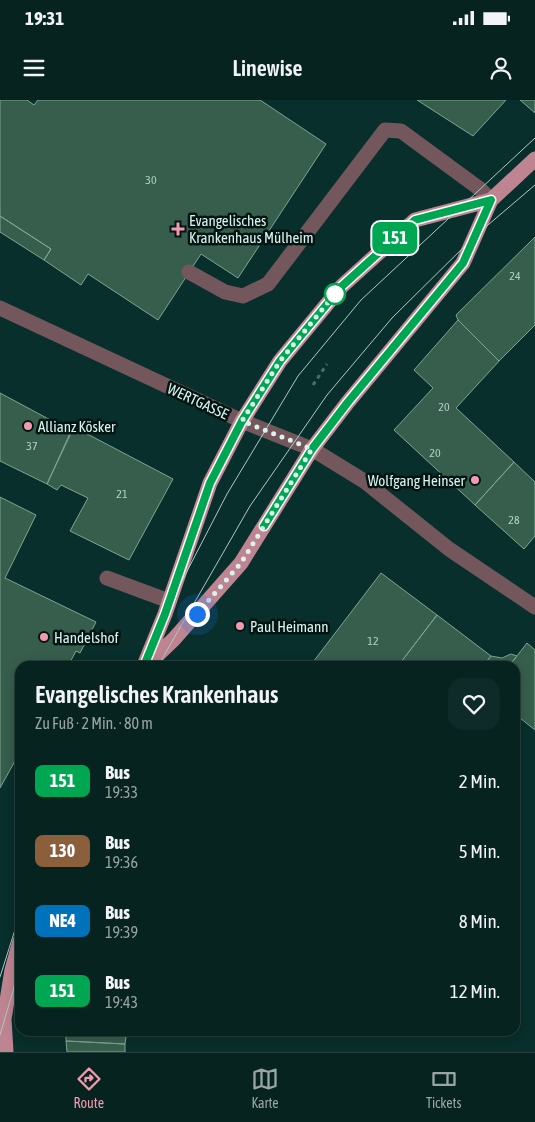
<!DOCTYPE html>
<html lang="de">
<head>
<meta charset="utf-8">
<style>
	body { margin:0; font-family:"Asap Condensed",sans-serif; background:#0f2b29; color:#f1f3f6; height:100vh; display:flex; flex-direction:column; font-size:19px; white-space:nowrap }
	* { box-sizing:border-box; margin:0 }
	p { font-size:16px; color:#98a4a5 }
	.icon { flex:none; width:28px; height:28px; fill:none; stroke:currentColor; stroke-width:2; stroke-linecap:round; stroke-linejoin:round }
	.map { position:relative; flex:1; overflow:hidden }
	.side { position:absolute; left:15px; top:561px; width:505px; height:375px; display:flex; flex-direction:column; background:#062320; border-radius:15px; box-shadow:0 2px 12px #0003,0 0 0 1px #27403e }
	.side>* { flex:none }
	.badge { padding:0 10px; border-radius:8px; font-size:18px; line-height:32px }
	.you { position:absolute; width:25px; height:25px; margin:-12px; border:4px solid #fff; border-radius:50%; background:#1a73e8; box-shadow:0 0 0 8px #1a73e833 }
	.map>.badge { position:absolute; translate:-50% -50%; box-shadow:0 0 0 2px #fff }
	.round { display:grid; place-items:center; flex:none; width:52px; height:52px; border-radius:15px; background:#0f2b29 }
	.head { display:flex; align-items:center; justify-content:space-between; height:85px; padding:0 20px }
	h1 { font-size:24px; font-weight:600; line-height:38px }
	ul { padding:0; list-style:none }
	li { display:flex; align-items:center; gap:15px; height:70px; padding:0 20px }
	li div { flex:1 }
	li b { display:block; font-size:19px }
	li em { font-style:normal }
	li .badge { min-width:55px; font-weight:700; text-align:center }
	.status { display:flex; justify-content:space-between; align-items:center; height:35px; padding:0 25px; background:#062320; direction:ltr }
	.status svg { height:14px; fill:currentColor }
	header { display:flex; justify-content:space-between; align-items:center; height:65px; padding:0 20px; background:#062320; font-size:22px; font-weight:600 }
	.menu { display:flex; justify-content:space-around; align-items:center; height:70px; border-top:1px solid #27403e; background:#062320; font-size:14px; color:#98a4a5 }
	.menu a { display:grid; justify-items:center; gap:2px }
	.menu .active { color:#f29ab0 }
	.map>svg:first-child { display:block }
	.building { fill:#375e4d; stroke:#7ca692 }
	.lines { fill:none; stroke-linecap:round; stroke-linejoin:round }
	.path { stroke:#4b6e6a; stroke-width:3; stroke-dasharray:4 4; stroke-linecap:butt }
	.minor { stroke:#74575d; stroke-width:15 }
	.major { stroke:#bf8492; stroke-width:15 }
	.tram { stroke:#adc9c5; stroke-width:1 }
	.line-casing { stroke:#fff; stroke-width:11 }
	.line { stroke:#00a651; stroke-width:8 }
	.walk { stroke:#daf3ef; stroke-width:5; stroke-dasharray:0 9 }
	.poi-dot { fill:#f29ab0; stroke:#031512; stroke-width:2 }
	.stop-dot { fill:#fff; stroke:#00a651; stroke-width:2.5 }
	.labels { text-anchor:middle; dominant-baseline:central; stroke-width:5; stroke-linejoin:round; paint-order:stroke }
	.number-label { font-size:12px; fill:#b1cec6 }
	.poi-label { font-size:15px; fill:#daf3ef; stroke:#031512; text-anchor:start }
	.street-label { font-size:15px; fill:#daf3ef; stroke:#031512 }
</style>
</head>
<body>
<div class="status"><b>19:31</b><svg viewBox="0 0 49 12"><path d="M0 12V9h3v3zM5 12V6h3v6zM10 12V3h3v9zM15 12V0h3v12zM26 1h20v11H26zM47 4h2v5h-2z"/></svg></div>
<header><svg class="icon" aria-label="menu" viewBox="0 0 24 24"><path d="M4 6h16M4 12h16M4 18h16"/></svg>Linewise<svg class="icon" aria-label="person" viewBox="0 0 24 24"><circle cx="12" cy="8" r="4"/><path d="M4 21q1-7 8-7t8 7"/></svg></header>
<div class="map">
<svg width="535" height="952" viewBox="0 0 535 952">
	<rect width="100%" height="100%" fill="#082f2b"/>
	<path class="building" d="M0,0H27L34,5L38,0H260L326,44L238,178L201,154L158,220L88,174L81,185L44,160L51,149L0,116Z
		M417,0H506L473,36Z
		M520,0H535V13Z
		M0,116L51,149L44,160L0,132Z
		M535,137V225L499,261L458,220L456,215Z
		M458,220L499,261L500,260L456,308L514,362L475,405L394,330L433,288L414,270Z
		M0,293L71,331L47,384L0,361Z
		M74,327L173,379L129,460L70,431L88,398L61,385L57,390L47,384Z
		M514,362L535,382V436L524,449L475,405Z
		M0,397L36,415L5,478L96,522L80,553L76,551L68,566H20V652L0,688Z
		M381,473L437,515L398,566H310Z
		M437,515L491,556L483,566H398Z
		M527,543L535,550V630L515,614V566H509Z
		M511,554L517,556L509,566H483L491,556L502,558Z
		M66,931H127L125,944L66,941Z
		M66,941L125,944V952H67Z"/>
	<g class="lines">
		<path class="path" d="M313,285L327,264"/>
		<path class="minor" d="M189,172L225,192L243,196L268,184L385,30L401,31L480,89L491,100
			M0,208L242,321L312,349L364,381L449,449L535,507
			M107,478L169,501"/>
		<path class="major" d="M145,563L165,514L210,383L242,321L280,261L342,186L415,120L491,100
			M146,566L174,539L241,463L312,349L348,302L463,163L491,100L535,59
			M6,952L4,919L12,870L20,841"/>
		<path class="tram" d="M138,566L227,394L298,276L361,200L535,38
			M158,566L250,406L327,295L392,218L475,136L535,85
			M0,877L20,814
			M0,935L20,867"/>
	</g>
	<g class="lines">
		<defs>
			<path id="line" d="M144,566L165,514L210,383L242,321L280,261L342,186L415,120L491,100L463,163L348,302L312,349L264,426"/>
		</defs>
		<use href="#line" class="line-casing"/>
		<use href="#line" class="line"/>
		<path class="walk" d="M197,514L241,463L312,349L242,321L280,261L335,194"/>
	</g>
	<g class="poi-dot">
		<path d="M175.5 121.5h5v5h5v5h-5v5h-5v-5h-5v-5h5z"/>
		<circle cx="28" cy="326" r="5"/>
		<circle cx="475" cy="380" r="5"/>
		<circle cx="240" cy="526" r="5"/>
		<circle cx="44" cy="537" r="5"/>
	</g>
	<circle class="stop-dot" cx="335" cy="194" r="10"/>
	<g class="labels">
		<g class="number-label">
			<text x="151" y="80">30</text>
			<text x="515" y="176">24</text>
			<text x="444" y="307">20</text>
			<text x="32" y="346">37</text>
			<text x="435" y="353">20</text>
			<text x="122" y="394">21</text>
			<text x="514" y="420">28</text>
			<text x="373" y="541">12</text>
		</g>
		<g class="poi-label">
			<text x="189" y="120">Evangelisches<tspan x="189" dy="17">Krankenhaus Mülheim</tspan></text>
			<text x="38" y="326">Allianz Kösker</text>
			<text x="465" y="380" text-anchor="end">Wolfgang Heinser</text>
			<text x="250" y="526">Paul Heimann</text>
			<text x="54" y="537">Handelshof</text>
		</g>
		<g class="street-label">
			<text transform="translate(198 301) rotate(25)">WERTGASSE</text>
		</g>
	</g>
</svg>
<div class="you" style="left:197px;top:514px"></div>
<b class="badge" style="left:395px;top:138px;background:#00a651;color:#fff">151</b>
<section class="side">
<div class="head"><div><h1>Evangelisches Krankenhaus</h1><p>Zu Fuß · 2 Min. · 80 m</p></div><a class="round"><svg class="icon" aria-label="heart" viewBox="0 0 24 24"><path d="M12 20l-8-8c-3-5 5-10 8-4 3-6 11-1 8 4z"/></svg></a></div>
<ul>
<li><span class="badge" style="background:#00a651;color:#fff">151</span><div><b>Bus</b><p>19:33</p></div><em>2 Min.</em></li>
<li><span class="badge" style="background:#8b5e3c;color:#fff">130</span><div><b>Bus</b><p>19:36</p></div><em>5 Min.</em></li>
<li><span class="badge" style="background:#0072bc;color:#fff">NE4</span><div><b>Bus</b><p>19:39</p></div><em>8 Min.</em></li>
<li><span class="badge" style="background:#00a651;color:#fff">151</span><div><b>Bus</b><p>19:43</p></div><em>12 Min.</em></li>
</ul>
</section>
</div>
<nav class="menu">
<a class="active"><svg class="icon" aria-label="directions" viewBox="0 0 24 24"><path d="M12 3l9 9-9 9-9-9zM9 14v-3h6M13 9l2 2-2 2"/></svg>Route</a>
<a><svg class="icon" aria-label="map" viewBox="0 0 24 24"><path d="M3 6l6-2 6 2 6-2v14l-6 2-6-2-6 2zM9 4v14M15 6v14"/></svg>Karte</a>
<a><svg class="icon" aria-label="tickets" viewBox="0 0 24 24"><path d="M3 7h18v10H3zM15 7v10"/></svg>Tickets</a>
</nav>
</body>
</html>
